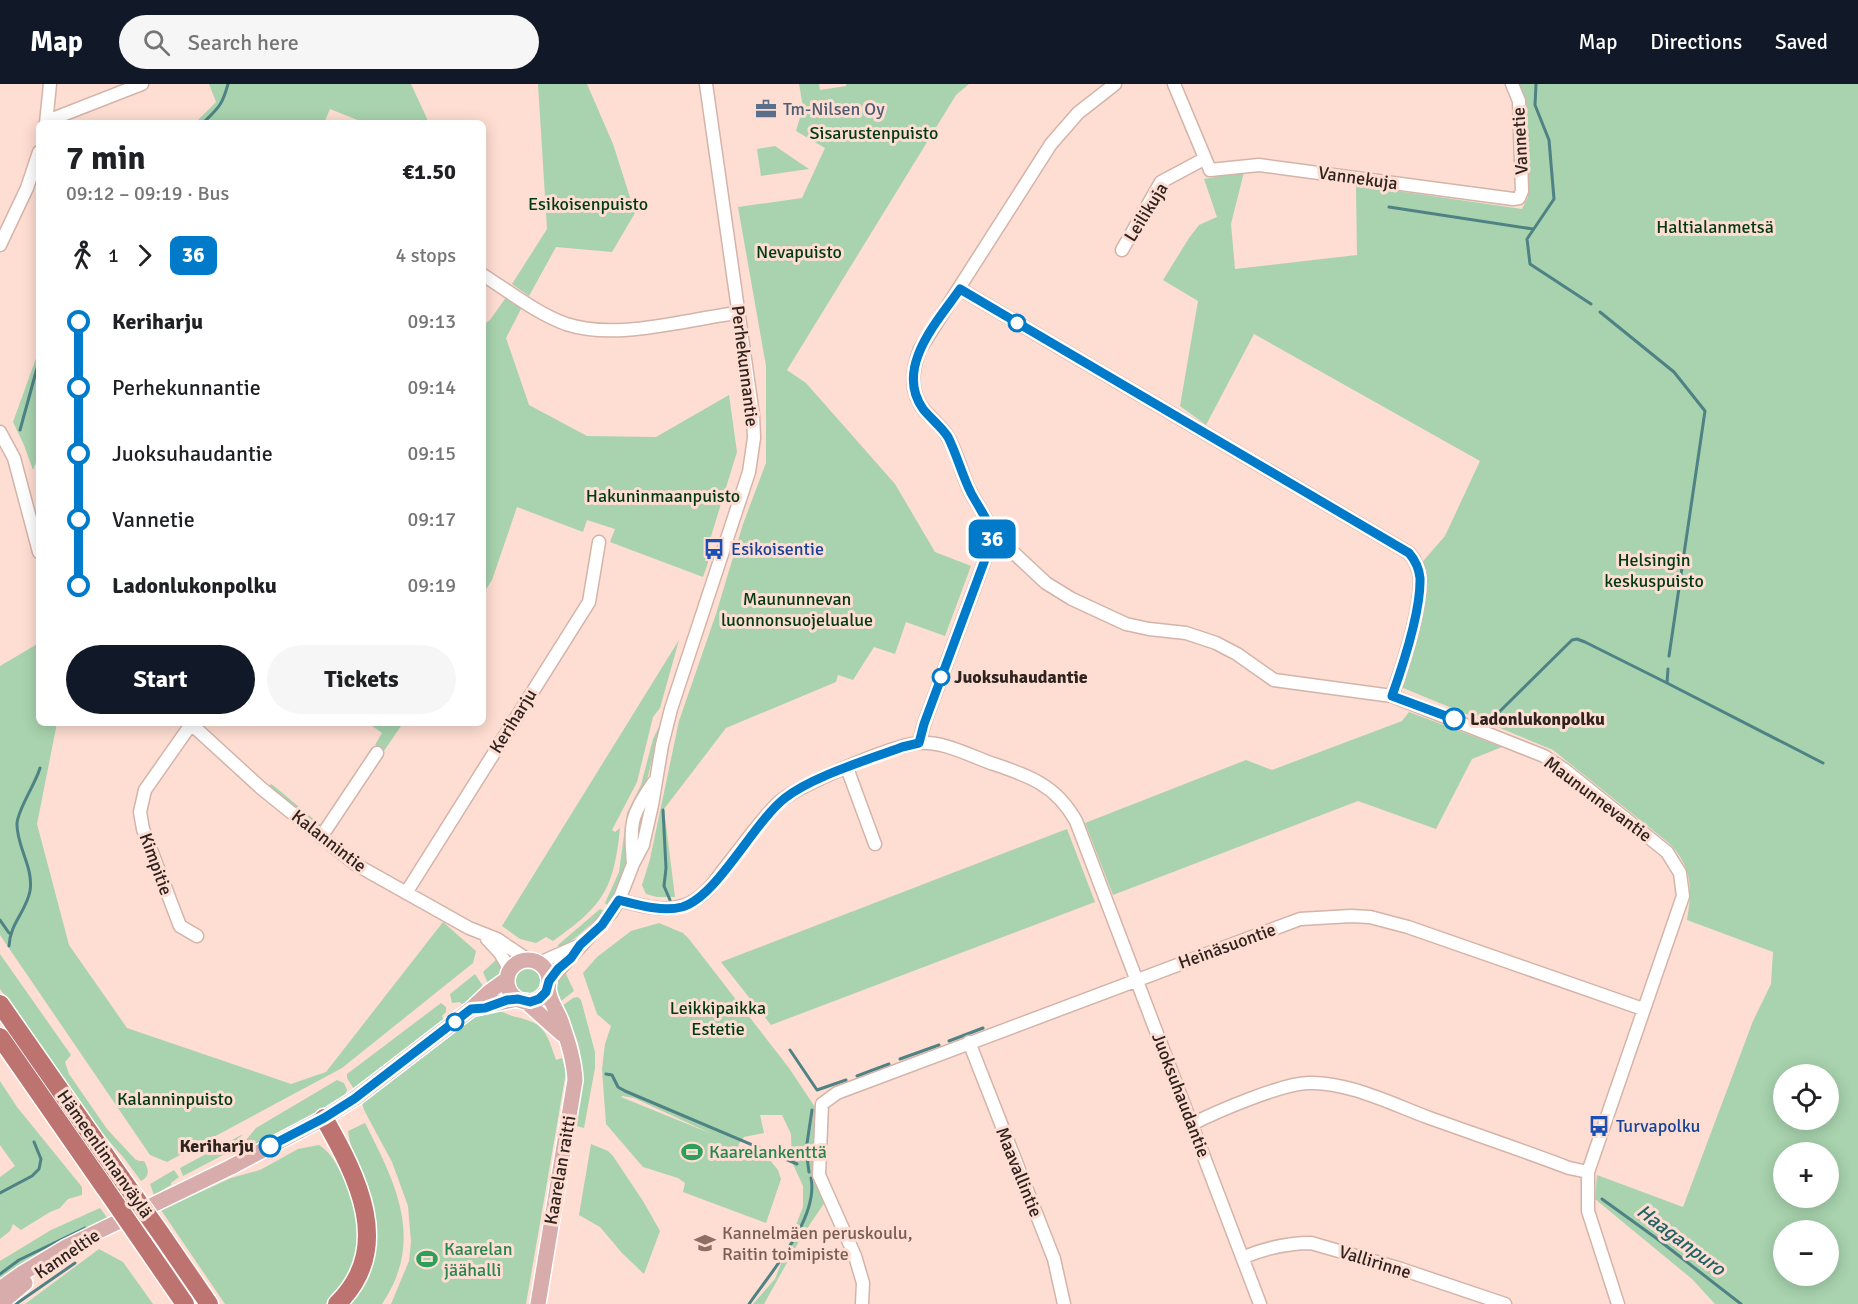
<!DOCTYPE html>
<html lang="en">
<head>
<meta charset="utf-8">
<style>
	body { margin:0; font-family:Signika,sans-serif; background:#f6f6f6; color:#202124; height:100vh; display:flex; flex-direction:column; font-size:22px; white-space:nowrap }
	* { box-sizing:border-box; margin:0 }
	p { font-size:20px; color:#757577 }
	.icon { flex:none; width:33px; height:33px; fill:none; stroke:currentColor; stroke-width:2; stroke-linecap:round; stroke-linejoin:round }
	.map { position:relative; flex:1; overflow:hidden }
	.drawer { position:absolute; left:36px; top:36px; width:450px; height:606px; display:flex; flex-direction:column; background:#fff; border-radius:9px; box-shadow:0 3px 15px #0003 }
	.drawer>* { flex:none }
	.badge { padding:0 12px; border-radius:9px; font-size:21px; line-height:39px }
	.controls { position:absolute; left:1773px; top:980px; display:grid; gap:12px }
	.controls a { display:grid; place-items:center; width:66px; height:66px; border-radius:50%; background:#fff; box-shadow:0 3px 15px #0003; font-size:30px }
	.map>.badge { position:absolute; translate:-50% -50%; box-shadow:0 0 0 3px #fff }
	.legs { display:flex; align-items:center; gap:9px; height:66px; padding:0 30px; font-size:20px }
	.legs p { margin-inline-start:auto }
	.summary { display:flex; align-items:center; justify-content:space-between; height:102px; padding:0 30px }
	h1 { font-size:33px; font-weight:700; line-height:45px }
	.primary-button { display:flex; gap:12px; margin-top:auto; padding:12px 30px }
	.primary-button a { flex:1; height:69px; border-radius:36px; background:#111827; color:#fff; font-size:24px; font-weight:700; line-height:69px; text-align:center }
	.primary-button a+a { background:#f6f6f6; color:#202124 }
	ul { padding:0 30px; list-style:none }
	li { display:flex; align-items:center; gap:21px; height:66px; font-size:22px }
	li i { display:grid; place-items:center; width:9px; height:100%; margin:0 8px; background:currentColor }
	li i::after { content:''; width:15px; height:15px; margin:-8px; border:4px solid; border-radius:50%; background:#fff }
	li p { margin-inline-start:auto }
	li:first-child i { background:linear-gradient(#0000 50%,currentColor 0) }
	li:last-child i { background:linear-gradient(currentColor 50%,#0000 0) }
	header { display:flex; align-items:center; gap:36px; box-sizing:border-box; height:84px; padding:0 30px; background:#111827; color:#fff }
	header strong { font-size:28px }
	nav { display:flex; gap:33px; margin-inline-start:auto; font-size:21px }
	.search { width:420px; height:54px; background:#f6f6f6; display:flex; align-items:center; gap:15px; box-sizing:border-box; padding:0 21px; border-radius:33px; color:#757577; font-size:22px }
	.map>svg:first-child { display:block }
	.green { fill:#a8d3ae; fill-rule:evenodd }
	.lines { fill:none; stroke-linecap:round; stroke-linejoin:round }
	.stream { stroke:#4e8284; stroke-width:3 }
	.minor-casing { stroke:#d4b4a9; stroke-width:15 }
	.major-casing { stroke:#fff; stroke-width:18 }
	.highway-casing { stroke:#fff; stroke-width:21 }
	.minor { stroke:#fff; stroke-width:12 }
	.major { stroke:#d7acaa; stroke-width:15 }
	.highway { stroke:#bd7471; stroke-width:18 }
	.highway-bridge-casing { stroke:#fff; stroke-width:21; stroke-linecap:butt }
	.highway-bridge { stroke:#bd7471; stroke-width:18 }
	.line-1-casing { stroke:#fff; stroke-width:14 }
	.line-1 { stroke:#007ac9; stroke-width:9 }
	.stop-1-dot { fill:#fff; stroke:#007ac9; stroke-width:3 }
	.labels { text-anchor:middle; dominant-baseline:central; stroke-width:6; stroke-linejoin:round; paint-order:stroke }
	.service-label { font-size:18px; fill:#4e5e75; stroke:#feddd2; text-anchor:start }
	.park-label { font-size:18px; fill:#003a14; stroke:#feddd2 }
	.street-label { font-size:18px; fill:#2f231f; stroke:#feddd2 }
	.transit-label { font-size:18px; fill:#164399; stroke:#feddd2; text-anchor:start }
	.stop-label { font-size:18px; font-weight:bold; fill:#2f231f; stroke:#feddd2; text-anchor:start }
	.leisure-label { font-size:18px; fill:#27864d; stroke:#feddd2; text-anchor:start }
	.education-label { font-size:18px; fill:#785e54; stroke:#feddd2; text-anchor:start }
	.water-label { font-size:20px; font-style:italic; fill:#1f6164; stroke:#feddd2 }
</style>
</head>
<body>
<header>
<strong>Map</strong>
<div class="search"><svg class="icon" aria-label="search" viewBox="0 0 24 24"><circle cx="10" cy="10" r="6"/><path d="M15 15l6 6"/></svg>Search here</div>
<nav><a>Map</a><a>Directions</a><a>Saved</a></nav>
</header>
<div class="map">
<svg width="1858" height="1220" viewBox="0 0 1858 1220">
	<rect width="100%" height="100%" fill="#feddd2"/>
	<path class="green" d="M209,0H411L429,39H365L330,25L324,39H195L216,18Z
		M538,0H587L613,60L635,129L612,168L556,163L529,212L512,200L547,145Z
		M799,0H819L820,6L846,2V0H969L956,11L787,286L806,299L895,400L935,468L971,482L945,552L906,538L895,570L874,563L853,596L838,591L836,598L726,644L664,725L675,813H657L646,810L642,801L650,775L679,637L716,530L743,440L766,379V282L738,123L802,114L825,64L796,47L803,23Z
		M1518,0H1858V1220H1715L1692,1195L1595,1115L1597,1091L1683,1123L1753,937L1771,900L1773,868L1687,836C1692,805 1693,785 1670,760L1553,666L1396,601L1407,565L1418,483L1445,452L1480,377L1254,250L1206,341L1180,322L1198,217L1163,196L1189,154L1199,141L1217,133L1204,95L1244,88L1231,140L1235,185L1357,171L1356,101L1522,125L1528,113L1523,9ZM1784,990H1828V1035H1784ZM1784,1068H1828V1113H1784ZM1784,1146H1828V1191H1784Z
		M775,62L809,85L761,92L757,65Z
		M507,212L522,223L506,254L529,321L587,352L656,353L729,311L737,368L708,462V479L703,493L610,458L615,445L587,436L583,448L517,423L492,496L483,510V241L490,236Z
		M39,266V370L33,386L24,361L13,338Z
		M679,556L660,624L653,633L637,698L612,746L615,748L620,744C614,805 603,822 553,857L546,853L536,859L520,855L502,842Z
		M39,559V639H57L37,740L69,861L127,944L291,1000L326,988L443,838L476,867L473,879L342,984L167,1078L150,1071L0,851V582Z
		M1409,628L1502,663L1472,675L1436,745L1358,717L1113,811L1085,739L1246,676L1272,686L1402,637Z
		M662,636L624,788L617,807L607,821L605,819L619,788L627,729L641,701L653,655Z
		M368,639H403L384,667L375,661L382,649Z
		M271,700L274,702L324,744L320,745L269,702Z
		M1067,745L1095,818L771,941L721,878Z
		M600,825L604,827C590,840 576,857 558,864V861Z
		M659,839L683,849L689,855L789,984L815,1023L825,1118L802,1152L764,1220H753L775,1195L803,1123V1102L792,1078L791,1050L782,1031H760L764,1049L744,1053L738,1061L769,1075L778,1086L781,1095L766,1139L683,1108L685,1099L678,1094L643,1083L606,1040L602,985L605,960L611,942L597,930L583,889L597,873L631,847ZM622,1012L634,1014L712,1050L621,1013Z
		M0,870L71,971L65,978L69,990L107,1045L135,1075L139,1077H144C149,1085 150,1092 141,1097L124,1074L101,1048L0,905Z
		M499,873L501,879L500,890L489,902L483,888Z
		M514 898a14 14 0 1 1 28 0a14 14 0 1 1-28 0Z
		M563,886L566,890L574,907L556,921L553,905Z
		M475,890L485,905L462,921L460,918L452,919L450,910Z
		M573,914L578,913L581,916L595,968V984L584,1044L573,1041C577,1013 587,980 576,953C572,942 564,933 558,925Z
		M441,919L446,923V928L442,932L444,936L409,965L354,1005L347,994V990Z
		M496,922C506,936 530,931 542,945C549,953 552,965 556,976L562,974L566,988L526,1220H391L409,1177L411,1158L408,1122L392,1078L364,1026L362,1018L459,941Z
		M337,996L344,999L347,1006L345,1011L292,1044L234,1074L232,1073L256,1044Z
		M0,997L17,1023L82,1103V1111L68,1115L60,1124L50,1128L21,1146L13,1140L10,1147L0,1155V1093L15,1082L0,1061Z
		M365,1039C396,1100 425,1156 382,1220H348C377,1191 382,1150 370,1113C363,1091 351,1071 348,1047Z
		M243,1050L225,1070L183,1092L180,1084Z
		M591,1060L608,1067L613,1072L643,1117L660,1147L644,1190L622,1169L600,1143L579,1131Z
		M319,1061C331,1069 335,1078 342,1090C368,1133 364,1186 326,1220H225L161,1126L231,1094L260,1086L298,1065Z
		M174,1086L179,1093L171,1099V1101L154,1111L150,1100Z
		M100,1124L109,1136L0,1199V1177L51,1146Z
		M99,1165L123,1178L153,1220H25Z"/>
	<g class="lines">
		<path class="stream" d="M1536,0L1535,21L1549,56L1554,115L1527,155L1530,180L1591,220
			M203,39C218,24 222,22 228,0
			M1389,123L1533,145
			M1600,228L1674,288L1705,327L1669,572
			M20,346L39,277
			M1668,585L1667,599L1823,679
			M1489,638L1572,556L1577,555L1585,558L1667,599
			M663,726L666,784L664,802L670,816
			M0,836L9,849
			M9,862C10,839 26,828 30,807C34,783 16,762 17,739C19,723 35,701 40,684
			M949,957L983,944
			M790,966L817,1006L846,996
			M900,975L939,961
			M606,990L612,991L618,1003L625,1007L797,1080
			M857,992L889,980
			M809,1088L806,1066L812,1026
			M0,1109L32,1092L39,1085L41,1075L34,1058
			M1602,1115L1656,1154L1741,1220
			M0,1190L19,1176L85,1144
			M16,1220L75,1179
			M749,1220C771,1188 819,1134 811,1094"/>
		<defs>
			<path id="minor" d="M1174,0L1210,86L1259,81L1513,115L1519,114L1522,107L1519,17L1512,0
				M47,37L142,0
				M46,39L50,0
				M0,161L27,104L39,68
				M1122,166L1161,98L1204,75
				M483,191C510,208 536,229 566,240C618,257 685,235 738,229
				M960,205L1409,469C1415,476 1419,484 1420,494C1421,526 1403,581 1392,612
				M0,348L14,374L39,468
				M993,454L1002,458L1046,499L1072,515L1126,540L1149,545L1186,549L1216,559L1237,570L1274,596L1392,612L1544,672L1565,686L1667,768L1680,789L1683,812L1588,1088V1127L1618,1220
				M190,639L261,704L355,780L469,844L497,855L528,876
				M192,639L145,706L140,728L143,745L180,842L197,852
				M919,659L924,640L993,454C989,437 980,425 971,409C961,390 958,368 946,350C940,341 931,334 924,326C909,307 912,286 920,265L1051,60L1078,29L1115,0
				M847,684L875,760
				M321,753L377,669
				M633,780C630,739 630,733 653,699
				M406,809L589,518L599,458
				M619,816C642,822 668,830 690,819C708,810 716,795 728,780C744,760 759,738 777,720C795,702 892,662 918,659C942,657 967,670 988,678C1026,691 1055,699 1076,737L1260,1220
				M487,855L500,869L510,886
				M539,879L580,861
				M549,897L611,829L619,816L633,780L643,761L652,721L662,661L671,625L749,388L754,354L753,331L706,0
				M969,958L1054,1175L1064,1220
				M1192,1040C1218,1027 1281,1000 1308,999C1346,997 1392,1020 1427,1033C1474,1050 1522,1066 1569,1084L1588,1088
				M1244,1173C1266,1164 1287,1159 1311,1159L1401,1185L1505,1220
				M862,1220L863,1199L855,1172L819,1091L822,1020L837,1009L1300,835L1351,832L1370,833L1408,843L1643,925"/>
			<path id="major" d="M507 897a21 21 0 1 1 42 0a21 21 0 1 1-42 0Z
				M525,917L562,950
				M471,925L517,915
				M0,1205L21,1190L66,1163L231,1083L324,1034L354,1015L471,925L489,908L507,895
				M0,1220L25,1199
				M538,1220L575,996C574,976 568,958 562,940C558,927 549,918 548,904"/>
			<path id="highway" d="M0,920L122,1095
				M0,953L105,1104
				M324,1034C357,1092 395,1164 337,1220
				M161,1150L209,1220
				M143,1159L185,1220"/>
		</defs>
		<use href="#minor" class="minor-casing"/>
		<use href="#major" class="major-casing"/>
		<use href="#highway" class="highway-casing"/>
		<use href="#minor" class="minor"/>
		<use href="#major" class="major"/>
		<use href="#highway" class="highway"/>
		<defs>
			<path id="highway-bridge" d="M122,1095L161,1150
				M105,1104L143,1159"/>
		</defs>
		<use href="#highway-bridge" class="highway-bridge-casing"/>
		<use href="#highway-bridge" class="highway-bridge"/>
	</g>
	<g class="lines">
		<defs>
			<path id="line-1" d="M270,1062L324,1034L354,1015L471,925L485,924L507,916L518,915L530,918L539,915L546,908L549,897L558,885L571,874L580,861L602,841L619,816C639,821 662,828 682,823C717,813 753,739 785,714C813,692 868,676 902,663L919,659L924,640L993,454C989,436 979,424 971,409C962,391 957,371 948,353C941,342 931,335 923,325C894,284 937,238 960,205L1409,469C1415,476 1419,484 1420,494C1421,526 1403,581 1392,612L1454,635"/>
		</defs>
		<use href="#line-1" class="line-1-casing"/>
		<use href="#line-1" class="line-1"/>
	</g>
	<defs>
		<symbol id="office-bare" viewBox="-9 -9 18 18"><path d="M-6-3h4V-5.5h4V-3h4V5H-6ZM-1-4.5V-3h2v-1.5ZM-6 0V1H6V0Z" fill="#5c6f8a" stroke="#feddd2" stroke-width="2.5" paint-order="stroke"/></symbol>
		<symbol id="bus-bare" viewBox="-9 -9 18 18"><path d="M-5-6H5V4H4V6H2V4H-2V6H-4V4H-5ZM-3.5-4V0h7V-4ZM-3.5 1.2v1.5H-2V1.2ZM2 1.2v1.5H3.5V1.2Z" fill="#1a4fb4" stroke="#feddd2" stroke-width="2.5" paint-order="stroke"/></symbol>
		<symbol id="stadium-bare" viewBox="-9 -9 18 18"><path d="M0-5a6.5 5 0 1 0 0 10a6.5 5 0 1 0 0-10ZM-3.5-1.8h7v3.6h-7Z" fill="#2e9e5b" stroke="#feddd2" stroke-width="2.5" paint-order="stroke"/></symbol>
		<symbol id="school-bare" viewBox="-9 -9 18 18"><path d="M0-5L7-2L0 1L-7-2ZM-4 1L0 2.5L4 1V4Q0 6-4 4Z" fill="#8d6e63" stroke="#feddd2" stroke-width="2.5" paint-order="stroke"/></symbol>
	</defs>
	<g fill-rule="evenodd">
		<use href="#office-bare" x="751" y="10" width="30" height="30"/>
		<use href="#bus-bare" x="699" y="450" width="30" height="30"/>
		<use href="#bus-bare" x="1584" y="1027" width="30" height="30"/>
		<use href="#stadium-bare" x="677" y="1053" width="30" height="30"/>
		<use href="#school-bare" x="690" y="1144" width="30" height="30"/>
		<use href="#stadium-bare" x="412" y="1160" width="30" height="30"/>
	</g>
	<g class="stop-1-dot">
		<circle cx="1017" cy="239" r="8"/>
		<circle cx="941" cy="593" r="8"/>
		<circle cx="1454" cy="635" r="10"/>
		<circle cx="455" cy="938" r="8"/>
		<circle cx="270" cy="1062" r="10"/>
	</g>
	<g class="labels">
		<g class="service-label">
			<text x="783" y="25">Tm-Nilsen Oy</text>
		</g>
		<g class="park-label">
			<text x="874" y="49">Sisarustenpuisto</text>
			<text x="588" y="120">Esikoisenpuisto</text>
			<text x="1715" y="143">Haltialanmetsä</text>
			<text x="799" y="168">Nevapuisto</text>
			<text x="663" y="412">Hakuninmaanpuisto</text>
			<text x="1654" y="476">Helsingin<tspan x="1654" dy="21">keskuspuisto</tspan></text>
			<text x="797" y="515">Maununnevan<tspan x="797" dy="21">luonnonsuojelualue</tspan></text>
			<text x="718" y="924">Leikkipaikka<tspan x="718" dy="21">Estetie</tspan></text>
			<text x="175" y="1015">Kalanninpuisto</text>
		</g>
		<g class="street-label">
			<text transform="translate(1520 57) rotate(-93)">Vannetie</text>
			<text transform="translate(1358 94) rotate(8)">Vannekuja</text>
			<text transform="translate(1146 128) rotate(-58)">Leilikuja</text>
			<text transform="translate(745 282) rotate(83)">Perhekunnantie</text>
			<text transform="translate(513 637) rotate(-58)">Keriharju</text>
			<text transform="translate(1598 715) rotate(37)">Maununnevantie</text>
			<text transform="translate(329 757) rotate(38)">Kalannintie</text>
			<text transform="translate(156 780) rotate(70)">Kimpitie</text>
			<text transform="translate(1227 862) rotate(-20)">Heinäsuontie</text>
			<text transform="translate(1181 1011) rotate(69)">Juoksuhaudantie</text>
			<text transform="translate(105 1070) rotate(55)">Hämeenlinnanväylä</text>
			<text transform="translate(560 1086) rotate(-80)">Kaarelan raitti</text>
			<text transform="translate(1019 1088) rotate(68)">Maavallintie</text>
			<text transform="translate(67 1170) rotate(-34)">Kanneltie</text>
			<text transform="translate(1375 1178) rotate(17)">Vallirinne</text>
		</g>
		<g class="transit-label">
			<text x="731" y="465">Esikoisentie</text>
			<text x="1616" y="1042">Turvapolku</text>
		</g>
		<g class="stop-label">
			<text x="954" y="593">Juoksuhaudantie</text>
			<text x="1470" y="635">Ladonlukonpolku</text>
			<text x="254" y="1062" text-anchor="end">Keriharju</text>
		</g>
		<g class="leisure-label">
			<text x="709" y="1068">Kaarelankenttä</text>
			<text x="444" y="1165">Kaarelan<tspan x="444" dy="21">jäähalli</tspan></text>
		</g>
		<g class="education-label">
			<text x="722" y="1149">Kannelmäen peruskoulu,<tspan x="722" dy="21">Raitin toimipiste</tspan></text>
		</g>
		<g class="water-label">
			<text transform="translate(1681 1156) rotate(37)">Haaganpuro</text>
		</g>
	</g>
</svg>
<div class="controls">
<a><svg class="icon" aria-label="locate" viewBox="0 0 24 24"><circle cx="12" cy="12" r="6"/><path d="M12 2v4M12 18v4M2 12h4M18 12h4"/></svg></a>
<a>+</a>
<a>−</a>
</div>
<b class="badge" style="left:992px;top:455px;background:#007ac9;color:#fff">36</b>
<section class="drawer">
<div class="summary"><div><h1>7 min</h1><p>09:12 – 09:19 · Bus</p></div><b>€1.50</b></div>
<div class="legs"><svg class="icon" aria-label="walk" viewBox="0 0 24 24"><circle cx="13" cy="4" r="2"/><path d="M13 8l-2 6 4 7M11 14l-3 7M7 12l3-4h3l4 4"/></svg>1<svg class="icon" aria-label="forward" viewBox="0 0 24 24"><path d="M9 5l7 7-7 7"/></svg><b class="badge" style="background:#007ac9;color:#fff">36</b><p>4 stops</p></div>
<ul>
<li><i style="color:#007ac9"></i><b>Keriharju</b><p>09:13</p></li>
<li><i style="color:#007ac9"></i><span>Perhekunnantie</span><p>09:14</p></li>
<li><i style="color:#007ac9"></i><span>Juoksuhaudantie</span><p>09:15</p></li>
<li><i style="color:#007ac9"></i><span>Vannetie</span><p>09:17</p></li>
<li><i style="color:#007ac9"></i><b>Ladonlukonpolku</b><p>09:19</p></li>
</ul>
<div class="primary-button"><a>Start</a><a>Tickets</a></div>
</section>
</div>
</body>
</html>
